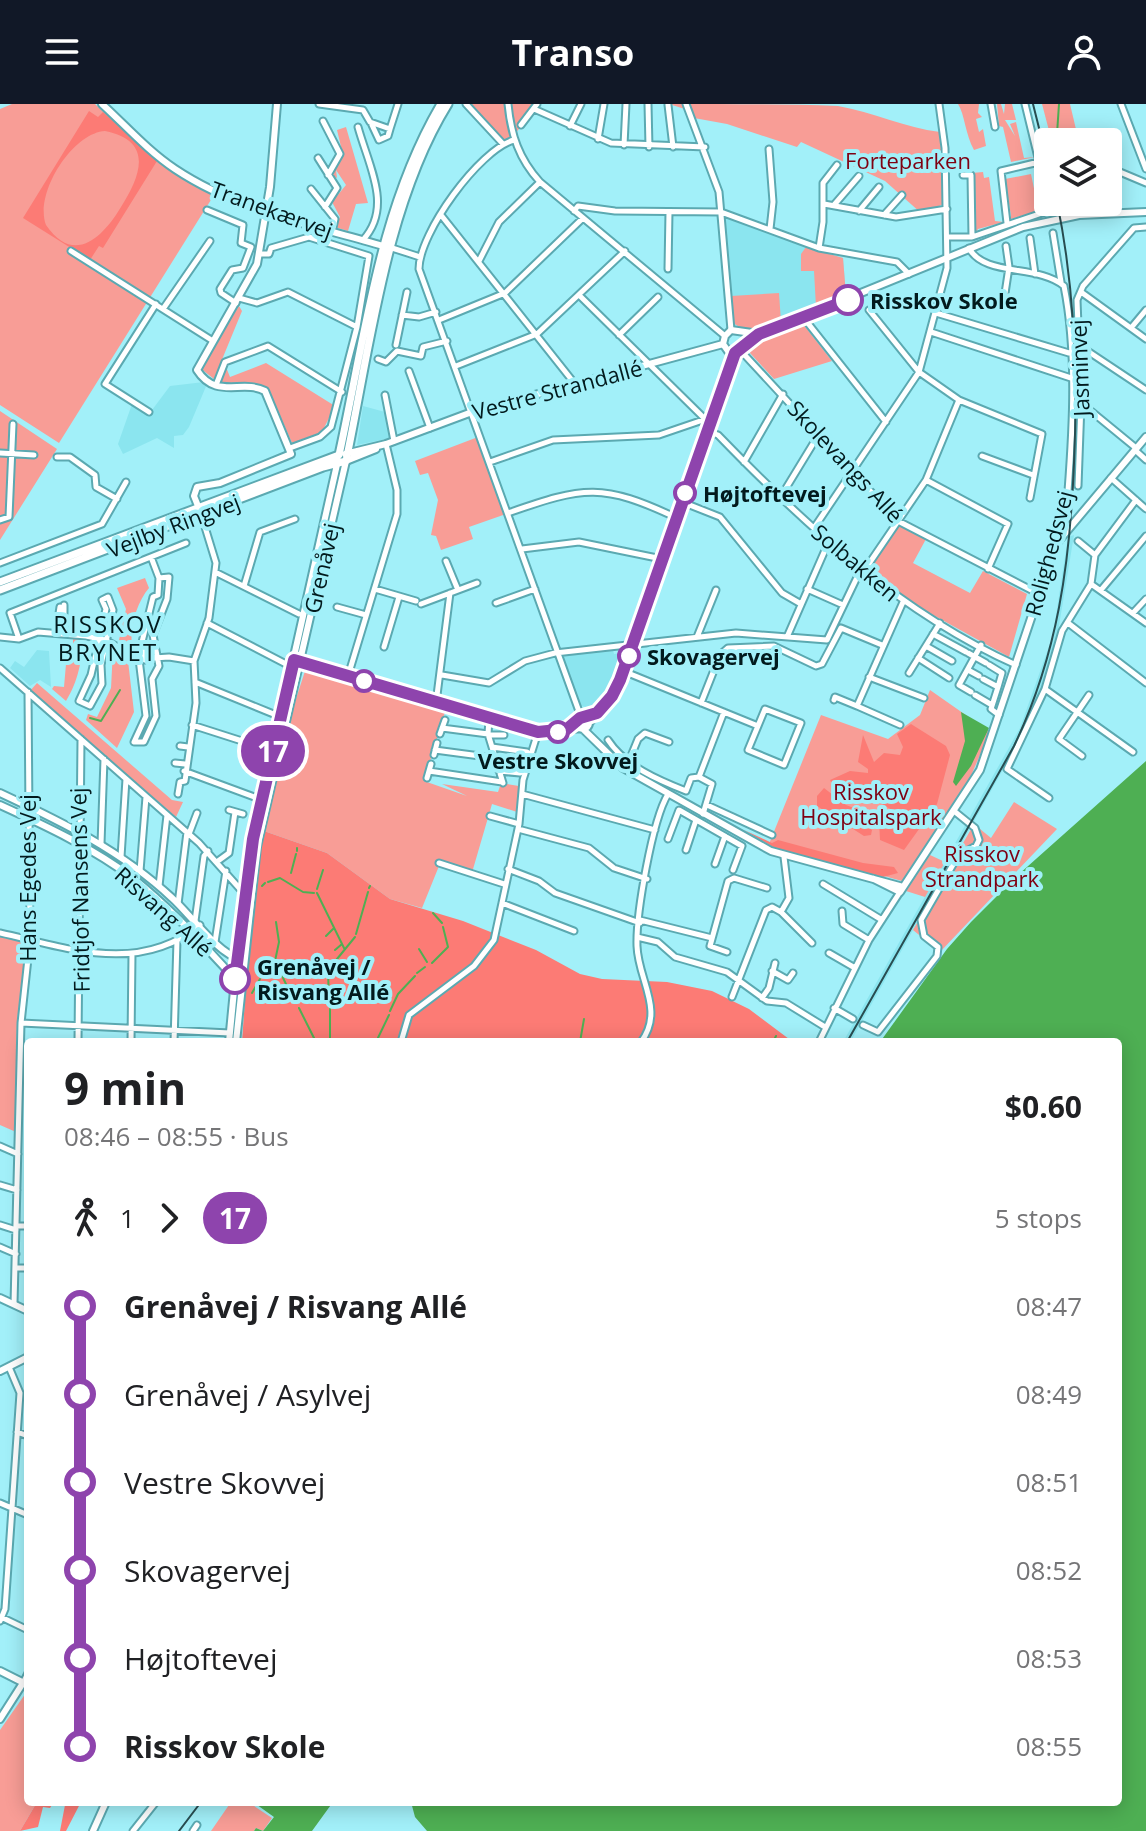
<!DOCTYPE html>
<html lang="en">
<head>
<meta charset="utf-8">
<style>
	body { margin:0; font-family:"Open Sans",sans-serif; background:#f6f6f6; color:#202124; height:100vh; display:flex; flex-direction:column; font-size:30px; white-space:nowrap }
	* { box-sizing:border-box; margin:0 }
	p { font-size:26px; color:#757577 }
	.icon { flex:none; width:44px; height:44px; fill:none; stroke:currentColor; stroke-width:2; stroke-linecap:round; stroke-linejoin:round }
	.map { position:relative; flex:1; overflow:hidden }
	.sheet { position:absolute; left:24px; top:934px; width:1098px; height:768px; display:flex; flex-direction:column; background:#fff; border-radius:8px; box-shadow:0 4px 20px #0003 }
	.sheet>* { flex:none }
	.badge { padding:0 16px; border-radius:26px; font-size:28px; line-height:52px }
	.tools { position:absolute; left:1034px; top:24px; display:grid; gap:16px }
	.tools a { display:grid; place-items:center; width:88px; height:88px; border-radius:8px; background:#fff; box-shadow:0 4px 20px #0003; font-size:40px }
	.map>.badge { position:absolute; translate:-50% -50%; box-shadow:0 0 0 4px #fff }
	.legs { display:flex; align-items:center; gap:12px; height:88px; padding:0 40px; font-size:26px }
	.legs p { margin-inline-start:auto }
	.summary { display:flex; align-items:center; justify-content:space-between; height:136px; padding:0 40px }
	h1 { font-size:44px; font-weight:700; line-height:60px }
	ul { padding:0 40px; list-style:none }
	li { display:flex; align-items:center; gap:28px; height:88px; font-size:30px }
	li i { display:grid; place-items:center; width:12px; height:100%; margin:0 10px; background:currentColor }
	li i::after { content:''; width:20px; height:20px; margin:-10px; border:6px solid; border-radius:50%; background:#fff }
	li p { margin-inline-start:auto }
	li:first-child i { background:linear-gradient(#0000 50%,currentColor 0) }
	li:last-child i { background:linear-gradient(currentColor 50%,#0000 0) }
	header { display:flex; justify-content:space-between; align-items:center; height:104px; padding:0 40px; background:#111827; color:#fff; font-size:36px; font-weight:700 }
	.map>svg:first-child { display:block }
	.built { fill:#8be5ef }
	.green { fill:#f89d96 }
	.forest { fill:#fc7b75; fill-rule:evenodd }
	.water { fill:#4eaf53 }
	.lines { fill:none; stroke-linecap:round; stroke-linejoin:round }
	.stream { stroke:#4eaf53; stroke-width:2 }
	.minor-casing { stroke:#5ba9b1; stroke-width:9 }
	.tertiary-casing { stroke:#5ba9b1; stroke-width:10 }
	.secondary-casing { stroke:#5ba9b1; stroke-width:11 }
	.minor { stroke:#fff; stroke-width:5 }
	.tertiary { stroke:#fff; stroke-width:6 }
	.secondary { stroke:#fff; stroke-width:7 }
	.tram { stroke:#284d51; stroke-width:2 }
	.line-1-casing { stroke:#fff; stroke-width:18 }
	.line-1 { stroke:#8e44ad; stroke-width:12 }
	.stop-1-dot { fill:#fff; stroke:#8e44ad; stroke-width:4 }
	.labels { text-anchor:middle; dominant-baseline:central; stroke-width:8; stroke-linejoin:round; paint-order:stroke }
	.park-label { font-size:22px; fill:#7f0112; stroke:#a2f0f9 }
	.street-label { font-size:22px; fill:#021a1d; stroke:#a2f0f9 }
	.stop-label { font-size:22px; font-weight:bold; fill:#021a1d; stroke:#a2f0f9; text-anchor:start }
	.neighbourhood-label { font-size:24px; letter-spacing:2px; fill:#021a1d; stroke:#a2f0f9 }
</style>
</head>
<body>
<header><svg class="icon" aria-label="menu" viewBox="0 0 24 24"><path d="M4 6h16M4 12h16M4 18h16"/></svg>Transo<svg class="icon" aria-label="person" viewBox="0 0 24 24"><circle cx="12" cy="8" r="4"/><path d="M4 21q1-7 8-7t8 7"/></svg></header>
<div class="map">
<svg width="1146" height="1727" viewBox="0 0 1146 1727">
	<rect width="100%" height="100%" fill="#a2f0f9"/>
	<path class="built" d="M724,110L814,146L843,154L846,191L752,227L735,221Z
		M204,278L207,280L189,323L183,331L174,332V344L157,334L123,350L118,340L132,300L149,310L170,282Z
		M363,302L385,308L391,334L357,341Z
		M1074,431L1055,546L1024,628L852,935L843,938L1020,624L1053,531L1068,433Z
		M37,546L49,547L51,583L40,576L30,582L10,564L15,557L24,563Z
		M613,546L614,550L623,549L610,588L595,605L581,602L563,552Z"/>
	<path class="green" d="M12,0H95L157,57L214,91L59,339L0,301V5Z
		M469,0H539L514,31L501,37Z
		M669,0C724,0 783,0 838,2C873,8 905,24 940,28L944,100L921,109L885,77L801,38L797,43L727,20L694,14L691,7Z
		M958,0H979L978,9L982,13L976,15L979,28L983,25L986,42L974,46C965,30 965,11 958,0Z
		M997,0H1001L1004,10L1005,0H1012L1016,16H1005L1015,32L1010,20L1016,18L1024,54L1035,53L1011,58L1003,23L999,22Z
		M1042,0H1070L1079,38H1052Z
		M346,23L368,99L356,100L348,127L335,123L340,113L332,98L346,81L336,66L337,74L331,71L343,51L337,26Z
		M983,68L984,74L989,73L995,117L1004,118L978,125L976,129L972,69Z
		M1004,68L1005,75L1031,70L1038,104H1046L1008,116L1011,112Z
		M806,143L843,154L846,191L816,203L814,167H801V150Z
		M779,189L781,218L748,228L733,219L731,192Z
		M239,202L242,207L214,275L200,264Z
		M803,220L832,257L774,275L750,249L751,238Z
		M266,259L335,302L322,328L292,339L268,284C253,275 236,285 220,278L226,263L230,273Z
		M0,307L57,345L0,436Z
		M478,333L506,410L469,423L473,435L441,446L436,432L431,431L438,396L428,369L420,371L415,357Z
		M899,420L926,435L913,459L970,489L983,467L1027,490L1009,553L906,496L869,464Z
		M145,474L149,484C136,499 128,528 133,548L119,536L126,505L117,484Z
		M73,535L85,536C80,559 79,576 66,597L52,585L54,582L64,583L66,560L73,553Z
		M113,546L128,557L134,608L117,644L86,616L88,610L97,613L111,584Z
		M306,564L446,605L424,677L467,692L442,680L498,688L501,679L519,682L517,708L492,700L471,772L439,762L422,804L390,795L327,749L264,727L291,610Z
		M37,579L172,696L183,698L176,713L30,587Z
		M930,586L990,628L970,674L902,777L769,740L821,611L888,635L920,611Z
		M1014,698L1057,725L940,848L913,826L974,720L991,734Z
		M930,751L945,758L925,793L906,787Z
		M0,833L27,839L17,917L16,1028L0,1021Z
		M28,1586V1698H37L20,1727H0V1626Z
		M231,1698H248L272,1714L263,1727L256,1724L254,1727H211Z"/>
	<path class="forest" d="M89,7L98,13L103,8L157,57L103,144L99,142L90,156L23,114ZM105,27C155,37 140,73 121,103C103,133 74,162 46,121C34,90 72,29 105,27Z
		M911,620L946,642L950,651L937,700L904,746L880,736L879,717L894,713L895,708L879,698L869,700L833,682L830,676L850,667L868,669V665L858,658L863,631L874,658L884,649L900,651L903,643L897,630Z
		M824,684L846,701L870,710L871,717H859L872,726L871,731L864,732L817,702V692Z
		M744,726L772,739L778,736L863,759L894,763L898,769L883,773L783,749Z
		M264,727L327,749L390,795L463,817L536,846L580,870L602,875L667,878L712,887L749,905L793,938H242L251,810Z
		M37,1698H81L66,1727H60L65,1701L54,1698L50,1704L43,1703L38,1723L20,1727Z"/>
	<path class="water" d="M961,608L989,624L971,662L956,682L953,678L965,637Z
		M1146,657V1727H427L415,1713L411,1698H1118V938H880L947,845L971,818L1018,771Z
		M253,1698H333L312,1727H254L256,1724L263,1727L274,1713Z"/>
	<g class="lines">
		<path class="stream" d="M1057,30L1059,0
			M90,614L101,617L120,586
			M297,747V744
			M291,769L296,750
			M268,778L280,774L303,788L314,789
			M262,782L265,779
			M369,784L370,782
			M317,785L323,766
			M317,789L344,844
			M433,809L442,819
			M276,818L279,838L275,857L295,899
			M356,830L368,788
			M326,832L333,825
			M419,845L427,858
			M335,846L342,840
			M432,859L448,843L443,823
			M417,869L425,863
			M264,872L275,863
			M252,889L260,875
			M329,899L328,866L355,833
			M299,904L316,938
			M330,905V938
			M390,907L398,890L415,872
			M376,938L389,911
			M580,938L584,915
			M773,938L776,932"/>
		<defs>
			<path id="minor" d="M319,0L363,6L370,18L390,25L398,0
				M466,0L503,40
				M508,0C511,31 519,55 540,78L725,232
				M648,0L649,43
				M686,0L719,88L731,226
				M991,0L995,23
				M1025,0L1048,95
				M1121,0L1146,65
				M668,1L673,43
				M534,5L611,39L705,43
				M323,17L340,50L328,71
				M372,21L379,36L388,32L390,25
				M521,21L537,0
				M570,22L581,0
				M358,23C369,63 393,103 363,136
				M598,35L604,0
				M514,36C479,46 419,129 419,165L581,613
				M624,41L626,0
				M769,45L773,98L770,125
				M318,54L337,84L325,103
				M1108,63L1146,79
				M963,71H971L972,133
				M311,85L335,115L332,128
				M824,100L896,113L947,105
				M834,101L859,72
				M207,106L243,121L241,139L251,143L243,164L232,166L220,185L221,189L236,199
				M574,107L578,102L615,107L721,108L819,144L897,158L909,170
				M859,107L879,83
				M441,111L575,280
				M884,111L902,91
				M1007,119L1001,67L1039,58
				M1053,129L1061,178
				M947,133H972L1048,107L1049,98
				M1030,134L1035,170
				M392,144L420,153
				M819,144L823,118V79L837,61
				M969,144C984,173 1038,160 1064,182C1077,247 1073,321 1068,387C1066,405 1044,429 1054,445
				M71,147L213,237
				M479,157L499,118L540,78
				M668,165L669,108
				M1081,188L1146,235
				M580,192L709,319
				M239,194L257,199L288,188L357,223L369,152L309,133L271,144L269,150H259
				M1004,196L1009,163L1006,142
				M163,205L210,137
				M869,206L919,268L959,296L1042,330L1030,394
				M936,209L1069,249
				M402,211L419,213L436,208
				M803,213L886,318
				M439,216L505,189L583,114
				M1131,224L1146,206
				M931,228L1071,274
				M619,231L658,193
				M396,241L407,188
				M1080,242L1146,286
				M741,247L898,417L1039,490
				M378,255L386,258L397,247L421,252L423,243L447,237
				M456,262L537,230L625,147
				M409,267L430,324
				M216,281L225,258L268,242L342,288
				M385,291L394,337
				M1086,303L1136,344
				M149,308L105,280L156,200
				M707,327L718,331C805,421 900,509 1016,561
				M290,344L320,333L331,323L357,223
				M1135,346L1146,356
				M0,349L34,351
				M982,352L1033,371
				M57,353H70L95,371L96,383L117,395
				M490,358L553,336L659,331L703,316
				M744,358L783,290
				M1111,374L1146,405
				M926,376L1008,420L988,465
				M1078,382L1081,299L1077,196L1083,182L1134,124L1146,123
				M780,394L819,330
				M682,398L720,413L782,489L801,500
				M508,409C585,382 602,379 677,414
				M0,416L9,413L13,320
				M814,424L919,268L947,164L945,44L939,0
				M1078,437L1095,451
				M522,445L579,438L662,455
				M151,453L159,474
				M446,457L458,486
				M0,459L102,420L126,378
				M864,467L926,376L959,296
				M215,468L299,510
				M1091,480L1146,519
				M244,482L260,428L295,415
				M375,485L416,497
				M807,485L843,501
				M1101,486L1146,432
				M108,493L113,506L101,561L102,580L90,602L79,597L91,571L106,505L102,496Z
				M496,499L535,485
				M421,500L477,479
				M64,501V530
				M337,503L366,511
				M1133,509L1146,495
				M207,519L286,560
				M1068,519L1146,579
				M56,529L60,503
				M933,530L966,548
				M0,533L19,535L38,528L86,532L105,536L139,555L169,553L194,557
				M697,533L716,486
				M787,533L829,437
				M19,535L10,509L186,439
				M926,542L952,557
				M384,543L399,493
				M968,549L986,559
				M918,554L949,574
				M139,555L146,612L134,638H144L156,612L152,575L159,562L153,531L167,495L169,473L159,474L158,491L153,493L142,538L145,556
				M989,561L1002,569L998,583
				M0,564L199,739L240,785L248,786
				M968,566L979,572
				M623,567L758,622
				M909,569L940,519
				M442,571L489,579L525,557L555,549L736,529L827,536L861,465
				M348,572L397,410V386L386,340
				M869,573L924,594
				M983,575L998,583L991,605L999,611
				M195,578L276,611
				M1045,585L1133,648
				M971,588L959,581L981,541
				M975,591L992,601
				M834,596L835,593L857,602L903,498
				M436,599L450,489
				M701,599L720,551L728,544L774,542L816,562L822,560L841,524L882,541
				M857,602L900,621
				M765,605L801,619L784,661L748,646Z
				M489,615L488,630L503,679
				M192,621L242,637
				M442,624L488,630
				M440,630L445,616
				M489,631H504
				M608,636C625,662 658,676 686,687L691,674L699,673
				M180,642L188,643
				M492,643L527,648
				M435,646L495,654
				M434,651L437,639
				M1082,652L1059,635L1089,591
				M629,657L638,635L645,629L669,638
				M175,659L185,660
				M184,667L257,694
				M429,667L502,678
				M499,667L520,669
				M427,674L431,660
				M178,690L180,678L185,677L196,599L194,557L209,514L216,459L201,410
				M522,690L655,726
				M1049,694L1007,665L1045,585L1062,527L1091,480L1095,451L1136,396
				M707,701L772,731
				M229,706L243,710
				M703,710L712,680L699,673L724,608
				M490,712L519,720
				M518,725L589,744L614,764L647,775
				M189,730L197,709
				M668,735L679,706L742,742L733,766
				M101,740L104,655
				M686,746L696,716
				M121,753L126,675
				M218,757L229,749L235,708
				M439,759L504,780
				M715,760L725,732
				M508,765L539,777L555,789L640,819
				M140,767L146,693
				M823,780L882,816
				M159,782L167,711
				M502,799L574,827
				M178,800L187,728
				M842,807L843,820L869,836
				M781,808L812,839
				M640,816L712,834
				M195,817L204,752L208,747
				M0,829C68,844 139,871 200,821
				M637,833L658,838L675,853L727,868L767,897L786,899L825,923
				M215,838L226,767
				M727,848L710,842L728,777L734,774L767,784
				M829,849L855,864
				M772,867L788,876L793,869
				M732,893L766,806L772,803L781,808L789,794L784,753
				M762,894L769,884L775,859
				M834,904L853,915
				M21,919L230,929
				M863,921L878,928L937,852L938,843L924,832L921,816L958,752L976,742L979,736L975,724L954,707
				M78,938L81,635
				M131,938L132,850
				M174,938L177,836
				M401,938L409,911L474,862L494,836L519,720L523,676L538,628
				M641,938C665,906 638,876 637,842C636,810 652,717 668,690
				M819,938L869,836L900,788
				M0,1042L18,1050
				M0,1081L17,1086
				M0,1121L16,1126
				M17,1122H28
				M0,1143L16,1150
				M16,1164H28
				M14,1200L21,919L30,836L28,588
				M17,1328L28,1332
				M0,1399L28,1411
				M1,1513L28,1526
				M0,1517L5,1505L20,1289L9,1263
				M23,1579L28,1569
				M133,1727L156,1698
				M193,1727L197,1721"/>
			<path id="tertiary" d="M102,0C126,22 148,47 175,65C238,107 315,122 387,143
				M765,228L1023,123L1079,111L1146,108
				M759,230L731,226L725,232L723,240L728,247L738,249L749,235L768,227
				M345,350L386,340L472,308L723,240
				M200,407L194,392L197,383L220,379L291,350L265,287C242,275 216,296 197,266L257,160L270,83L277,0
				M297,557L523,626L545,629L580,624
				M577 619a6 6 0 1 1 12 0a6 6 0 1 1-12 0Z
				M589,619L612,592L620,576L735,249
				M582,624L623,664L771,747L903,783
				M0,689C62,718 122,747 172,794C188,808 220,852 239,854
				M0,701C46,722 93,744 134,775C168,802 197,834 226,865L239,869
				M874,775L900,788L980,666L1056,440L1146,333
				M229,938L238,845L253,735L338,356
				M236,938L257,743L346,357L376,345
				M0,1194L28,1207
				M0,1267L28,1253
				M0,1567L28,1581
				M0,1615L23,1579
				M93,1727L106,1698"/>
			<path id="secondary" d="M0,478L339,351C365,233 379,105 441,0
				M0,486L323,363L346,357C370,243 386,100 448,0"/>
		</defs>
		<use href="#minor" class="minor-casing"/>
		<use href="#tertiary" class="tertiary-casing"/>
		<use href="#secondary" class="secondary-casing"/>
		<use href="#minor" class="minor"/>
		<use href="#tertiary" class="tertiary"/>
		<use href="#secondary" class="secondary"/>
		<path class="tram" d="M1033,0L1048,60
			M847,938L1014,642C1058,550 1070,459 1074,359C1078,271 1075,184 1057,98
			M179,1727L201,1698"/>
	</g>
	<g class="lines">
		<defs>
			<path id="line-1" d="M235,875L253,735L294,556L538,628L567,625L580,614L597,609L612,592L620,576L735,249L759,230L848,196"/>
		</defs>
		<use href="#line-1" class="line-1-casing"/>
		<use href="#line-1" class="line-1"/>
	</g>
	<g class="stop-1-dot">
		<circle cx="848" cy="196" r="14"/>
		<circle cx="685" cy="389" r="10"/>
		<circle cx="629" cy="552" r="10"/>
		<circle cx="364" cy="577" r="10"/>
		<circle cx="558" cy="628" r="10"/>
		<circle cx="235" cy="875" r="14"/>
	</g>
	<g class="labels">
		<g class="park-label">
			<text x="908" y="56">Forteparken</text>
			<text x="871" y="687">Risskov<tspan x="871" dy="25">Hospitalspark</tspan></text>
			<text x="982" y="749">Risskov<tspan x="982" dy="25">Strandpark</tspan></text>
		</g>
		<g class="street-label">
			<text transform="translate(272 105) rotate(20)">Tranekærvej</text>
			<text transform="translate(1079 264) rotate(-92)">Jasminvej</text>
			<text transform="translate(557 285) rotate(-15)">Vestre Strandallé</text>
			<text transform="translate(846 357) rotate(47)">Skolevangs Allé</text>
			<text transform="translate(173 421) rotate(-21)">Vejlby Ringvej</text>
			<text transform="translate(1048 449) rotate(-75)">Rolighedsvej</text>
			<text transform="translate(856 458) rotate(40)">Solbakken</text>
			<text transform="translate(321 464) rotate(-77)">Grenåvej</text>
			<text transform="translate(27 774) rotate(-90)">Hans Egedes Vej</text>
			<text transform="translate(79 786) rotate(-91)">Fridtjof Nansens Vej</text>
			<text transform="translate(164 807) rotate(42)">Risvang Allé</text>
		</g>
		<g class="stop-label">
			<text x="870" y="196">Risskov Skole</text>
			<text x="703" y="389">Højtoftevej</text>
			<text x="647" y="552">Skovagervej</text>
			<text x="558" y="656" text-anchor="middle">Vestre Skovvej</text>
			<text x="257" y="862">Grenåvej /<tspan x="257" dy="25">Risvang Allé</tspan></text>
		</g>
		<g class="neighbourhood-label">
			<text x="108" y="519">RISSKOV<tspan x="108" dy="28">BRYNET</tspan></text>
		</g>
	</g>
</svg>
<div class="tools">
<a><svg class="icon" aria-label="layers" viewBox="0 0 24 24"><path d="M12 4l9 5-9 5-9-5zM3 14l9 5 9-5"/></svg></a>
</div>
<b class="badge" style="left:273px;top:647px;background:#8e44ad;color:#fff">17</b>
<section class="sheet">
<div class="summary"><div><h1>9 min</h1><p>08:46 – 08:55 · Bus</p></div><b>$0.60</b></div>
<div class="legs"><svg class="icon" aria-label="walk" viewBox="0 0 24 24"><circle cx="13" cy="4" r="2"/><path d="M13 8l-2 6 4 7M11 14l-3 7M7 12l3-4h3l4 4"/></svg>1<svg class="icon" aria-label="forward" viewBox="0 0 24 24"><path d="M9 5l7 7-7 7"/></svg><b class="badge" style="background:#8e44ad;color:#fff">17</b><p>5 stops</p></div>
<ul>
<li><i style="color:#8e44ad"></i><b>Grenåvej / Risvang Allé</b><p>08:47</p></li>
<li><i style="color:#8e44ad"></i><span>Grenåvej / Asylvej</span><p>08:49</p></li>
<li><i style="color:#8e44ad"></i><span>Vestre Skovvej</span><p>08:51</p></li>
<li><i style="color:#8e44ad"></i><span>Skovagervej</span><p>08:52</p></li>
<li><i style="color:#8e44ad"></i><span>Højtoftevej</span><p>08:53</p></li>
<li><i style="color:#8e44ad"></i><b>Risskov Skole</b><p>08:55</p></li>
</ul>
</section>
</div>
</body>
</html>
